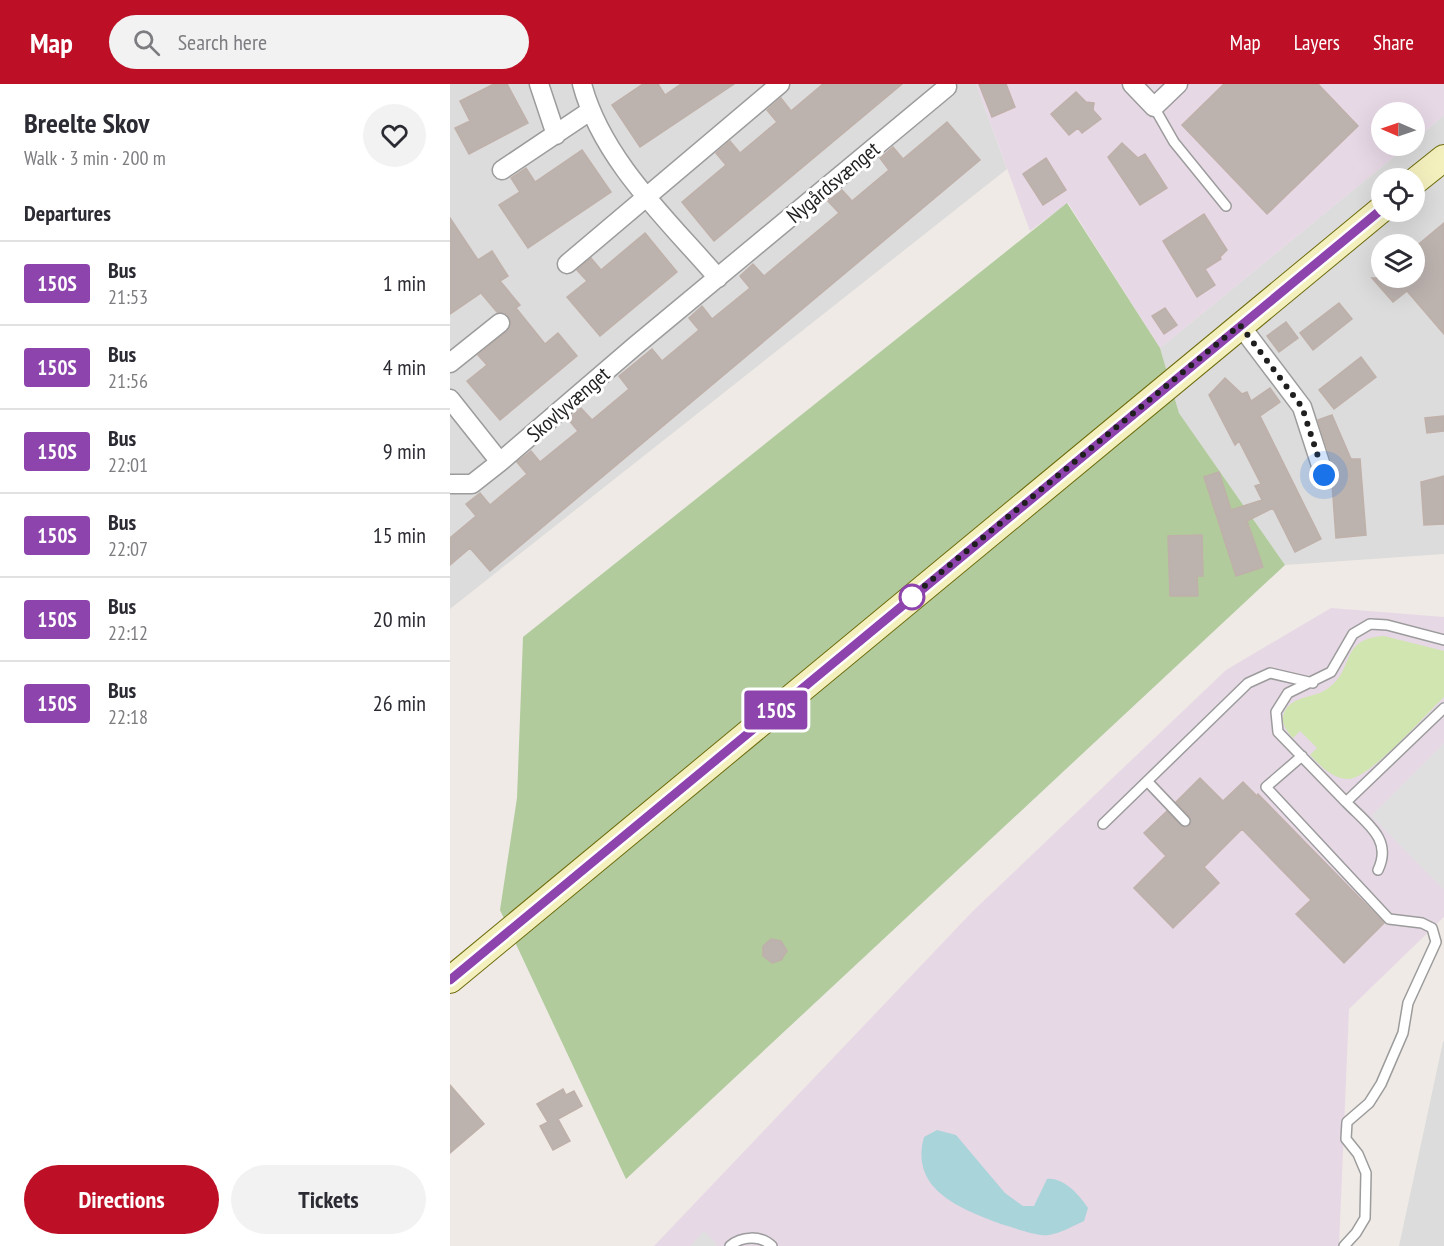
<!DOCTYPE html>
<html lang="en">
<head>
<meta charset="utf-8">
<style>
	body { margin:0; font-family:"PT Sans Narrow",sans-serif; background:#f2f2f3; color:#2b2b33; height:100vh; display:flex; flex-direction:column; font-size:22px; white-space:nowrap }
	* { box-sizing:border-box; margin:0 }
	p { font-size:20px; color:#7c7c81 }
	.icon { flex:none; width:33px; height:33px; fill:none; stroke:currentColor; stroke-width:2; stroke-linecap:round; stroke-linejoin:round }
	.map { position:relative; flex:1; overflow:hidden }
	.sheet { display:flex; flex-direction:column; background:#fff; width:450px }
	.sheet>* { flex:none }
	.badge { padding:0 12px; border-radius:4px; font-size:21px; line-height:39px }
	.needle { width:39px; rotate:272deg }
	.tools { position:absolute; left:921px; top:18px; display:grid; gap:12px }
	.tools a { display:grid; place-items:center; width:54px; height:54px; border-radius:50%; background:#fff; box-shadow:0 6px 24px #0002; font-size:30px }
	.you { position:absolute; width:30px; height:30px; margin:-15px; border:4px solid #fff; border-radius:50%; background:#1a73e8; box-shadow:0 0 0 9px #1a73e833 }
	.map>.badge { position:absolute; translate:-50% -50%; box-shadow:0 0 0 3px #fff }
	h2 { padding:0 24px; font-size:22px; line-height:54px }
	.round { display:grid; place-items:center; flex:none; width:63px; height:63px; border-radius:32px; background:#f2f2f3 }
	.head { display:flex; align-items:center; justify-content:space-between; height:102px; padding:0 24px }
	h1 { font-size:28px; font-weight:800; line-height:45px }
	.cta { display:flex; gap:12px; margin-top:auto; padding:12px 24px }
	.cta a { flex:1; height:69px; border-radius:36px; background:#bd1026; color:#fff; font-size:24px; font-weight:800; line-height:69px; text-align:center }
	.cta a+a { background:#f2f2f3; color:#2b2b33 }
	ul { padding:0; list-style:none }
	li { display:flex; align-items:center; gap:18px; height:84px; padding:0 24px; border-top:2px solid #e1e1e2 }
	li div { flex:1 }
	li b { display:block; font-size:22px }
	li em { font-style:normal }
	li .badge { min-width:66px; font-weight:700; text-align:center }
	header { display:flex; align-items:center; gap:36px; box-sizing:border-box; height:84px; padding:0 30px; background:#bd1026; color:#fff }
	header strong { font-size:28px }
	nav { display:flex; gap:33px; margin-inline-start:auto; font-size:21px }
	.search { width:420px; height:54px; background:#f2f2f3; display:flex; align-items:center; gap:15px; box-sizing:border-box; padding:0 21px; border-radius:33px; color:#7c7c81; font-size:22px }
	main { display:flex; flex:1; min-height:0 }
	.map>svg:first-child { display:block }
	.residential { fill:#dcdcdc; fill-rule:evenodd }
	.industrial { fill:#e7d8e6 }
	.grass { fill:#d0e5af }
	.forest { fill:#b1cb9d }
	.parking { fill:#dfdfdf }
	.water { fill:#a9d4d9 }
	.building { fill:#bcb3af; stroke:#bfb0a9; stroke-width:1.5 }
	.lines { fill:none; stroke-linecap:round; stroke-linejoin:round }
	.service-casing { stroke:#9c9c9c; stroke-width:12 }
	.minor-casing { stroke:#9c9c9c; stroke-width:21 }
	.secondary-casing { stroke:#6e6c0d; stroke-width:28 }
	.service { stroke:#fff; stroke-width:9 }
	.minor { stroke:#fff; stroke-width:18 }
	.secondary { stroke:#f4f0be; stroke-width:26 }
	.line-casing { stroke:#fff; stroke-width:14 }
	.line { stroke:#8e44ad; stroke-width:9 }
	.walk { stroke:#1f1f1f; stroke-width:6; stroke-dasharray:0 10.8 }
	.stop-dot { fill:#fff; stroke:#8e44ad; stroke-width:3 }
	.labels { text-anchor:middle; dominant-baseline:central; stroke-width:6; stroke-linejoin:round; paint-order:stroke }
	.street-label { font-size:21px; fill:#1f1f1f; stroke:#fff }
</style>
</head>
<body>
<header>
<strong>Map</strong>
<div class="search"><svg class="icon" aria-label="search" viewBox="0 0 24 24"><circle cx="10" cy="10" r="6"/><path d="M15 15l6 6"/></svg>Search here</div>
<nav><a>Map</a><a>Layers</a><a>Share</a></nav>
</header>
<main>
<section class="sheet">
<div class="head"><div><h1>Breelte Skov</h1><p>Walk · 3 min · 200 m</p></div><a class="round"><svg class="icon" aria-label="heart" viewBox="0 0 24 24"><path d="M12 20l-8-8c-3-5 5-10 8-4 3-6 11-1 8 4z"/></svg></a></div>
<h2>Departures</h2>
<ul>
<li><span class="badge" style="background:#8e44ad;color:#fff">150S</span><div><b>Bus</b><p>21:53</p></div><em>1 min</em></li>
<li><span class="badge" style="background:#8e44ad;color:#fff">150S</span><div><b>Bus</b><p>21:56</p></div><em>4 min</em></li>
<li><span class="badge" style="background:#8e44ad;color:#fff">150S</span><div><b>Bus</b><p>22:01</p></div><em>9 min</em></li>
<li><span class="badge" style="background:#8e44ad;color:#fff">150S</span><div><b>Bus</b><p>22:07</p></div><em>15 min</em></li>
<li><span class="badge" style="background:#8e44ad;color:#fff">150S</span><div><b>Bus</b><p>22:12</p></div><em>20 min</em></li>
<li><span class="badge" style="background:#8e44ad;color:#fff">150S</span><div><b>Bus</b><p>22:18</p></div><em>26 min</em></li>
</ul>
<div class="cta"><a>Directions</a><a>Tickets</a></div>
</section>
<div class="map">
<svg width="994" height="1162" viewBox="0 0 994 1162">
	<rect width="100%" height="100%" fill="#efeae5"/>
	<path class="residential" d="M0,0H526L557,85L0,525Z
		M994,31V470L835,481L729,329L710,264L957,62H964L965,56ZM932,94H964V128H932ZM932,160H964V194H932Z
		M994,957V1162H949L993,958Z"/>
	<path class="industrial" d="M526,0H994V31L965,56L964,28H932V62H957L710,264L618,119L580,147Z
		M881,524L994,533V833L899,925L889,1162H204L523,827L776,586Z"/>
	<path class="grass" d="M934,552L994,567V613C976,630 920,694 899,695C882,695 871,682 860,671L867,664L850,647L843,654C835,645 829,636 836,625C846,611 865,614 877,605C906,586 888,555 934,552Z"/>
	<path class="forest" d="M617,119L710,264L729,329L835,481L176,1095L50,826L67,714L73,553Z"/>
	<path class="parking" d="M994,659V806L921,732Z
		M254,1147L267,1160L265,1162H240Z"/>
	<path class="water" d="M487,1046L506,1051L555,1109L573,1122H584L597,1095C614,1093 630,1112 638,1124L634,1137C623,1142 611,1149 599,1151C589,1153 565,1144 554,1141C513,1126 459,1107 474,1053Z"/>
	<path class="building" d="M44,0H57L78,39L19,70L5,44L20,37L10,17Z
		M193,0H208L215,11L231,0H284L190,63L162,21Z
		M373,0H452L264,157L232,118L276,81L266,69L280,57L290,69L327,38L317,26L331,14L341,27Z
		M529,0H556L565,23L542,33Z
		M774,0H868L908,42L817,130L732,41Z
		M626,8L636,18L644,19L643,26L651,35L632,49L628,44L619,51L601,30Z
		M497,38L530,76L40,487L20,464L0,481V454L26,432L16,420L30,409L40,421L77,390L67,378L81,367L90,378L128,347L118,335L131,324L142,336L179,305L169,292L202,265L212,277L249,246L239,234L252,222L262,235L300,204L290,192L303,180L314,192L389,129L378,117L392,106L402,117L439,86L430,74L443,63L453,75Z
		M672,59L688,74L695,70L717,104L690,121L658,73Z
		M132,66L161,108L78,164L49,121L70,108L61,94L76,84L85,98Z
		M596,74L616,106L593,121L573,90Z
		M754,130L777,166L770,173L771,175L755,185L765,201L747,213L713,157Z
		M0,134L28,176L42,167L58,192L50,197L70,221L66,224L95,260L108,249L127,272L50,336L17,297L37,281L28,271L57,247L61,237L55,229L47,228L31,209L0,230Z
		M994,139V250L957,207L943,218L922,194H964V164Z
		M195,149L227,188L150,252L117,213L137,197L127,186L141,174L151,186Z
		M889,219L902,235L863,266L850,249Z
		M715,224L727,241L714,250L702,232Z
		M836,238L848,254L829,268L817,252Z
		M911,273L926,293L884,325L869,306Z
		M775,294L792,310L797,308L801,317L820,304L830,318L810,332L871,455L845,468L823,424L797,437L813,483L786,492L754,393L769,388L781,426L812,416L805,402L811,400L789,357L785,361L759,311Z
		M882,331L901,375H910L916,451L886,454L882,399L885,388L868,336Z
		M994,332V347L977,349L975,334Z
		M994,392V440L974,441L971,398Z
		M752,451L753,492H747L748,512H720L718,452Z
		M750,694L773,717L793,698L807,712L808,710L934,839L894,879L846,830L861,816L792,745L754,783L769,799L723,844L684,804L716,772L694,749L717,727L733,743L740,741V733L726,718Z
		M321,855L331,857L337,867L331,876L322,879L313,872V862Z
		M0,1001L34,1040L0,1069Z
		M113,1005L116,1011L124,1007L132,1022L108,1035L120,1057L103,1066L90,1042L98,1038L87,1020Z"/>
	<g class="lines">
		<defs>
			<path id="service" d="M704,23L724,58L776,122
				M994,556L937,541L920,540L903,550L881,588L838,609L826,628L828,648L896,718L994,624
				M852,672L816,703L939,835L972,839L982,844L986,858L958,919L953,949L931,1000L919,1019L897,1038L896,1055L908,1070L916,1089L915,1134L906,1149L894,1162
				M697,697L735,737
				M896,718C916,739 943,755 928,786
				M653,740L798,599L820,589L863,599
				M280,1162C291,1152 311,1151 322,1162"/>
			<path id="minor" d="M89,0L106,51
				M132,0C152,76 218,136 268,194
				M682,0L704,23L728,0
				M52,86L140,27
				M117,180L330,0
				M790,241L852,323L874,391
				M0,279L50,239
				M0,315L50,378
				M0,400H22L50,378L185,262L497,3"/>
			<path id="secondary" d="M964,98L994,74
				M0,896L932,125"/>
		</defs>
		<use href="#service" class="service-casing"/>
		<use href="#minor" class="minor-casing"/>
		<use href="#secondary" class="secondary-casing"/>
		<use href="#service" class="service"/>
		<use href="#minor" class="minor"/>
		<use href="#secondary" class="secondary"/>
	</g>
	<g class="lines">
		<defs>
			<path id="line" d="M0,896L932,125"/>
		</defs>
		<use href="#line" class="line-casing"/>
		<use href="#line" class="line"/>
		<path class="walk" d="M462,513L460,514L790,241L852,323L874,391"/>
	</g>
	<circle class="stop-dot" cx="462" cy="513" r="12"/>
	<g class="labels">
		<g class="street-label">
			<text transform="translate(383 98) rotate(-40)">Nygårdsvænget</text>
			<text transform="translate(118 320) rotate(-41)">Skovlyvænget</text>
		</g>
	</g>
</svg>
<div class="tools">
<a><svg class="needle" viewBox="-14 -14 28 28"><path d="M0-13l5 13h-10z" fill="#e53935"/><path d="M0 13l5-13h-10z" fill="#7c7c81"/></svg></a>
<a><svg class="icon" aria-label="locate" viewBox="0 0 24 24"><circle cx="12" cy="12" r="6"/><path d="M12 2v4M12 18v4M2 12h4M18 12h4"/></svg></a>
<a><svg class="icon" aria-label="layers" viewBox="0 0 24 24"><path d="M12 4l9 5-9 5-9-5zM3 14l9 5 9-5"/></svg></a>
</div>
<div class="you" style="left:874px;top:391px"></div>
<b class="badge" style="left:326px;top:626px;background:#8e44ad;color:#fff">150S</b>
</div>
</main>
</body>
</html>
